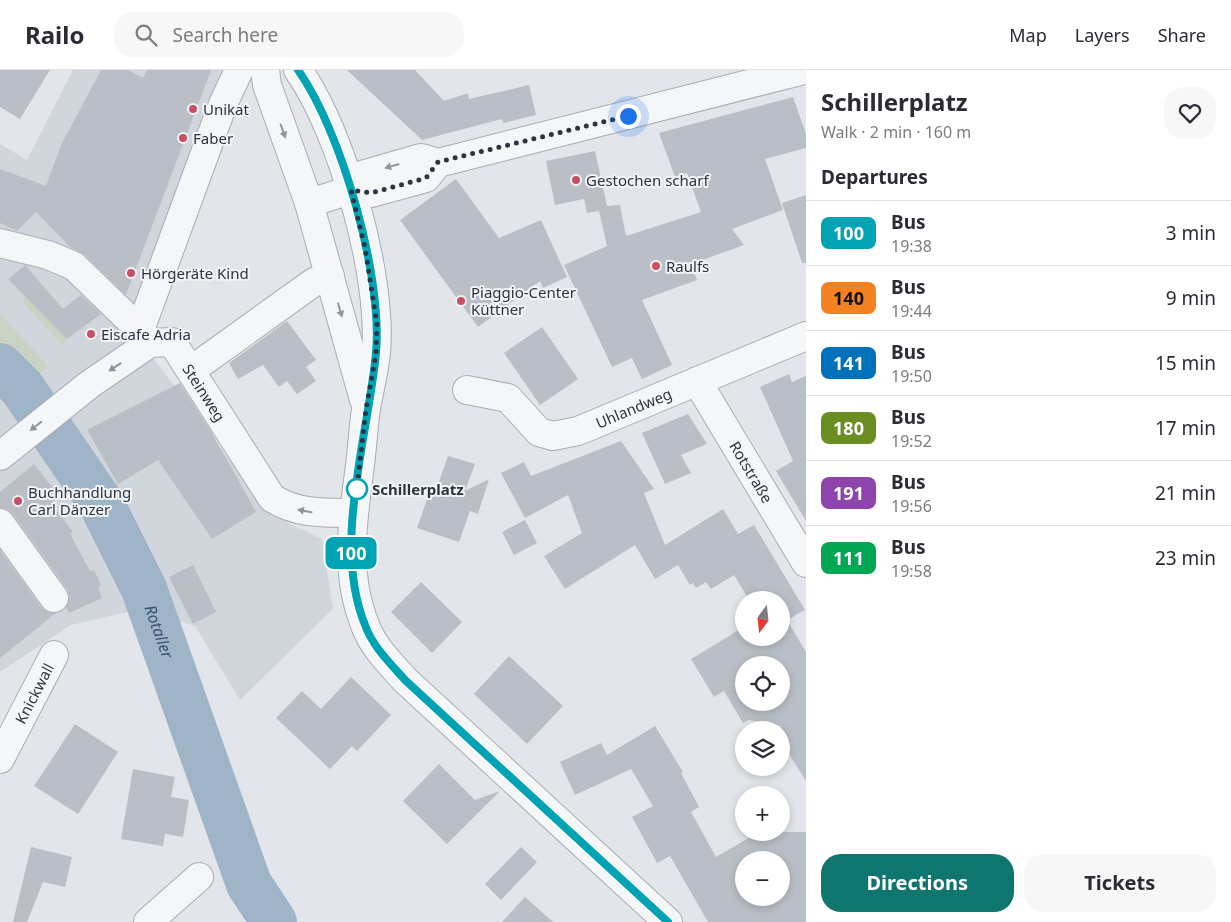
<!DOCTYPE html>
<html lang="en">
<head>
<meta charset="utf-8">
<style>
	body { margin:0; font-family:"Noto Sans",sans-serif; background:#f7f7f7; color:#2b2b33; height:100vh; display:flex; flex-direction:column; font-size:19px; white-space:nowrap }
	* { box-sizing:border-box; margin:0 }
	p { font-size:16px; color:#7c7c81 }
	.icon { flex:none; width:28px; height:28px; fill:none; stroke:currentColor; stroke-width:2; stroke-linecap:round; stroke-linejoin:round }
	.map { position:relative; flex:1; overflow:hidden }
	.details { display:flex; flex-direction:column; background:#fff; width:425px }
	.details>* { flex:none }
	.badge { padding:0 10px; border-radius:8px; font-size:18px; line-height:32px }
	.needle { width:32px; rotate:195deg }
	.tools { position:absolute; left:735px; top:521px; display:grid; gap:10px }
	.tools a { display:grid; place-items:center; width:55px; height:55px; border-radius:50%; background:#fff; box-shadow:0 2px 8px #0003; font-size:25px }
	.you { position:absolute; width:25px; height:25px; margin:-12px; border:4px solid #fff; border-radius:50%; background:#1a73e8; box-shadow:0 0 0 8px #1a73e833 }
	.map>.badge { position:absolute; translate:-50% -50%; box-shadow:0 0 0 2px #fff }
	h2 { padding:0 15px; font-size:19px; line-height:45px }
	.round { display:grid; place-items:center; flex:none; width:52px; height:52px; border-radius:20px; background:#f7f7f7 }
	.overview { display:flex; align-items:center; justify-content:space-between; height:85px; padding:0 15px }
	h1 { font-size:24px; font-weight:700; line-height:38px }
	.button { display:flex; gap:10px; margin-top:auto; padding:10px 15px }
	.button a { flex:1; height:58px; border-radius:20px; background:#0f766e; color:#fff; font-size:20px; font-weight:700; line-height:58px; text-align:center }
	.button a+a { background:#f7f7f7; color:#2b2b33 }
	ul { padding:0; list-style:none }
	li { display:flex; align-items:center; gap:15px; height:65px; padding:0 15px; border-top:1px solid #e1e1e2 }
	li div { flex:1 }
	li b { display:block; font-size:19px }
	li em { font-style:normal }
	li .badge { min-width:55px; font-weight:700; text-align:center }
	header { display:flex; align-items:center; gap:30px; box-sizing:border-box; height:70px; padding:0 25px; background:#fff; border-bottom:1px solid #e1e1e2 }
	header strong { font-size:24px }
	nav { display:flex; gap:28px; margin-inline-start:auto; font-size:18px }
	.search { width:350px; height:45px; background:#f7f7f7; display:flex; align-items:center; gap:12px; box-sizing:border-box; padding:0 18px; border-radius:20px; color:#7c7c81; font-size:19px }
	main { display:flex; flex:1; min-height:0 }
	.map>svg:first-child { display:block }
	.built { fill:#d1d5dc }
	.green { fill:#c8d3c4 }
	.lines { fill:none; stroke-linecap:round; stroke-linejoin:round }
	.river { stroke:#a0b4c8; stroke-width:46 }
	.building { fill:#babfc7; fill-rule:evenodd }
	.minor-casing { stroke:#a7adb4; stroke-width:30 }
	.minor { stroke:#f5f6f8; stroke-width:28 }
	.oneway { fill:#90959c }
	.line-casing { stroke:#fff; stroke-width:11 }
	.line { stroke:#00a3b4; stroke-width:8 }
	.walk { stroke:#2b3441; stroke-width:5; stroke-dasharray:0 9 }
	.poi-dot { fill:#c84f64; stroke:#f2f4f7; stroke-width:2 }
	.stop-dot { fill:#fff; stroke:#00a3b4; stroke-width:2.5 }
	.labels { text-anchor:middle; dominant-baseline:central; stroke-width:4; stroke-linejoin:round; paint-order:stroke }
	.poi-label { font-size:15px; fill:#2b3441; stroke:#f2f4f7; text-anchor:start }
	.street-label { font-size:15px; fill:#2b3441; stroke:#f2f4f7 }
	.stop-label { font-size:15px; font-weight:bold; fill:#2b3441; stroke:#f2f4f7; text-anchor:start }
	.water-label { font-size:16px; font-style:italic; fill:#375473; stroke:#f2f4f7 }
</style>
</head>
<body>
<header>
<strong>Railo</strong>
<div class="search"><svg class="icon" aria-label="search" viewBox="0 0 24 24"><circle cx="10" cy="10" r="6"/><path d="M15 15l6 6"/></svg>Search here</div>
<nav><a>Map</a><a>Layers</a><a>Share</a></nav>
</header>
<main>
<div class="map">
<svg width="806" height="852" viewBox="0 0 806 852">
	<rect width="100%" height="100%" fill="#e2e6ea"/>
	<path class="built" d="M73,0H225L135,264L271,445L322,469L333,539L240,630L195,556L141,539L71,555L0,602V74L27,90Z"/>
	<path class="green" d="M27,227L67,269L62,274L22,232Z
		M0,244L48,296L35,309L0,272Z
		M0,274L33,308L110,411L156,502L258,784L295,852H249L219,790L163,629L130,513L63,396L0,316Z"/>
	<g class="lines">
		<path class="river" id="s1" d="M0,296L22,318L101,433L144,519L249,814L274,852"/>
	</g>
	<path class="building" d="M0,0H50L20,49L0,37Z
		M101,0H128L143,8L147,0H211L126,225L85,185L70,177L36,142L17,161L0,153V99L46,116L61,75Z
		M347,0H415L444,31L468,23L469,29L529,15L536,45L503,53L502,49L422,70Z
		M793,27L806,64V78L765,89L783,140L732,159L744,175L691,194L697,210L642,230L672,295L642,309L632,288L612,297L564,195L607,176L599,141L587,143L584,129L555,135L546,91L595,81L607,136L620,135L626,166L701,142L687,103L675,107L659,63Z
		M456,109L499,168L541,150L567,207L543,218L540,211L478,257L400,150Z
		M806,125V193H802L782,133Z
		M25,195L63,239L81,225L101,244L67,269L8,209Z
		M287,251L316,290L306,297L316,311L297,324L287,311L279,317L263,295L238,309L229,293Z
		M542,257L578,309L540,335L504,283Z
		M789,304L792,312L806,306V451L776,401L793,391L760,317Z
		M180,313L212,363L256,442L212,469L158,390L118,414L87,360Z
		M688,344L707,374L681,385L691,403L665,414L642,363Z
		M621,371L654,419L644,423L665,475L723,439L738,464L754,455L805,540L787,550L806,582V711L781,671V656L749,650L743,653L724,621L714,627L691,589L744,557V568H781V530H749L734,505L711,519L706,512L696,518L693,513L690,515L678,495L655,509L635,475L565,519L544,486L582,463L568,425L525,448L501,403L524,392L531,406ZM744,595H781V632H744Z
		M448,386L475,394L465,421L489,409L478,444L470,441L459,472L417,458L432,415L437,417Z
		M34,394L59,426L51,433L73,462L70,464L90,501L94,500L101,515L98,517L102,528L69,543L66,537L70,527L67,519L13,444L7,439L0,438V422Z
		M525,450L537,473L514,485L502,462Z
		M0,480L41,537L48,542L56,543L0,588Z
		M193,495L216,542L193,554L169,507Z
		M421,512L462,552L432,583L391,542Z
		M509,586L563,636L527,674L474,624Z
		M351,607L391,645L357,681L352,676L330,699L276,648L302,621L321,639Z
		M75,654L118,682L78,744L34,716Z
		M655,656L683,702L681,703L699,737L691,742L716,787L759,762H806V852H708L670,786L657,793L632,747L653,736L631,699L575,725L560,692L601,673L607,685ZM744,790H781V828H744Z
		M439,694L475,730L500,721L447,774L403,731Z
		M133,699L175,707L171,727L189,730L183,767L165,764L163,776L121,769Z
		M31,777L72,787L65,817L43,812L27,852H13Z
		M521,777L537,792L501,830L485,814Z
		M525,827L553,852H502Z"/>
	<g class="lines">
		<defs>
			<g id="minor">
				<path d="M265,0L267,15L309,133L364,330"/>
				<path d="M298,0C342,62 383,207 376,283C374,302 369,321 366,339C363,360 362,382 359,403C352,455 345,505 365,555C373,577 390,593 405,610L668,852"/>
				<path d="M351,120L362,105L421,88L438,93L804,0"/>
				<path d="M309,133L351,120L371,123L426,108L438,93"/>
				<path d="M0,173L48,185L74,196L140,260L150,272"/>
				<path d="M140,260L223,34L239,0"/>
				<path d="M197,296L314,212L330,206"/>
				<path id="s2" d="M697,311L806,493"/>
				<path id="s3" d="M467,320L508,328L539,362L553,366L578,361L806,266"/>
				<path id="s4" d="M0,386L90,314L150,273L172,272L272,428C297,444 324,443 353,443"/>
				<path d="M0,453L54,528"/>
				<path id="s5" d="M0,689L54,585"/>
				<path d="M148,852L199,807"/>
			</g>
		</defs>
		<use href="#minor" class="minor-casing"/>
		<use href="#minor" class="minor"/>
	</g>
	<defs><path id="oneway-solid" d="M-6-.8H1V-3.2L6.5 0L1 3.2V.8H-6Z" transform="scale(1.25)"/></defs>
	<g class="oneway">
		<use href="#oneway-solid" transform="translate(283 61) rotate(70)"/>
		<use href="#oneway-solid" transform="translate(392 96) rotate(164)"/>
		<use href="#oneway-solid" transform="translate(340 240) rotate(74)"/>
		<use href="#oneway-solid" transform="translate(115 297) rotate(146)"/>
		<use href="#oneway-solid" transform="translate(36 356) rotate(142)"/>
		<use href="#oneway-solid" transform="translate(305 441) rotate(-169)"/>
	</g>
	<g class="lines">
		<defs>
			<path id="line" d="M298,0C342,62 383,207 376,283C368,368 332,474 365,555C373,577 390,593 405,610L668,852"/>
		</defs>
		<use href="#line" class="line-casing"/>
		<use href="#line" class="line"/>
		<path class="walk" d="M357,419L356,426L366,339L376,284L377,254L365,178L351,120L371,123L426,108L438,92L628,46"/>
	</g>
	<g class="poi-dot">
		<circle cx="193" cy="39" r="5"/>
		<circle cx="183" cy="68" r="5"/>
		<circle cx="576" cy="110" r="5"/>
		<circle cx="656" cy="196" r="5"/>
		<circle cx="131" cy="203" r="5"/>
		<circle cx="461" cy="231" r="5"/>
		<circle cx="91" cy="264" r="5"/>
		<circle cx="18" cy="431" r="5"/>
	</g>
	<circle class="stop-dot" cx="357" cy="419" r="10"/>
	<g class="labels">
		<g class="poi-label">
			<text x="203" y="39">Unikat</text>
			<text x="193" y="68">Faber</text>
			<text x="586" y="110">Gestochen scharf</text>
			<text x="666" y="196">Raulfs</text>
			<text x="141" y="203">Hörgeräte Kind</text>
			<text x="471" y="222">Piaggio-Center<tspan x="471" dy="17">Küttner</tspan></text>
			<text x="101" y="264">Eiscafe Adria</text>
			<text x="28" y="422">Buchhandlung<tspan x="28" dy="17">Carl Dänzer</tspan></text>
		</g>
		<g class="street-label">
			<text stroke="none"><textPath href="#s4" startOffset="270">Steinweg</textPath></text>
			<text stroke="none"><textPath href="#s3" startOffset="188">Uhlandweg</textPath></text>
			<text stroke="none"><textPath href="#s2" startOffset="106">Rotstraße</textPath></text>
			<text stroke="none"><textPath href="#s5" startOffset="74">Knickwall</textPath></text>
		</g>
		<g class="stop-label">
			<text x="372" y="419">Schillerplatz</text>
		</g>
		<g class="water-label">
			<text stroke="none"><textPath href="#s1" startOffset="312">Rotaller</textPath></text>
		</g>
	</g>
</svg>
<div class="tools">
<a><svg class="needle" viewBox="-14 -14 28 28"><path d="M0-13l5 13h-10z" fill="#e53935"/><path d="M0 13l5-13h-10z" fill="#7c7c81"/></svg></a>
<a><svg class="icon" aria-label="locate" viewBox="0 0 24 24"><circle cx="12" cy="12" r="6"/><path d="M12 2v4M12 18v4M2 12h4M18 12h4"/></svg></a>
<a><svg class="icon" aria-label="layers" viewBox="0 0 24 24"><path d="M12 4l9 5-9 5-9-5zM3 14l9 5 9-5"/></svg></a>
<a>+</a>
<a>−</a>
</div>
<div class="you" style="left:628px;top:46px"></div>
<b class="badge" style="left:351px;top:483px;background:#00a3b4;color:#fff">100</b>
</div>
<section class="details">
<div class="overview"><div><h1>Schillerplatz</h1><p>Walk · 2 min · 160 m</p></div><a class="round"><svg class="icon" aria-label="heart" viewBox="0 0 24 24"><path d="M12 20l-8-8c-3-5 5-10 8-4 3-6 11-1 8 4z"/></svg></a></div>
<h2>Departures</h2>
<ul>
<li><span class="badge" style="background:#00a3b4;color:#fff">100</span><div><b>Bus</b><p>19:38</p></div><em>3 min</em></li>
<li><span class="badge" style="background:#f58220;color:#111">140</span><div><b>Bus</b><p>19:44</p></div><em>9 min</em></li>
<li><span class="badge" style="background:#0072bc;color:#fff">141</span><div><b>Bus</b><p>19:50</p></div><em>15 min</em></li>
<li><span class="badge" style="background:#6b8e23;color:#fff">180</span><div><b>Bus</b><p>19:52</p></div><em>17 min</em></li>
<li><span class="badge" style="background:#8e44ad;color:#fff">191</span><div><b>Bus</b><p>19:56</p></div><em>21 min</em></li>
<li><span class="badge" style="background:#00a651;color:#fff">111</span><div><b>Bus</b><p>19:58</p></div><em>23 min</em></li>
</ul>
<div class="button"><a>Directions</a><a>Tickets</a></div>
</section>
</main>
</body>
</html>
